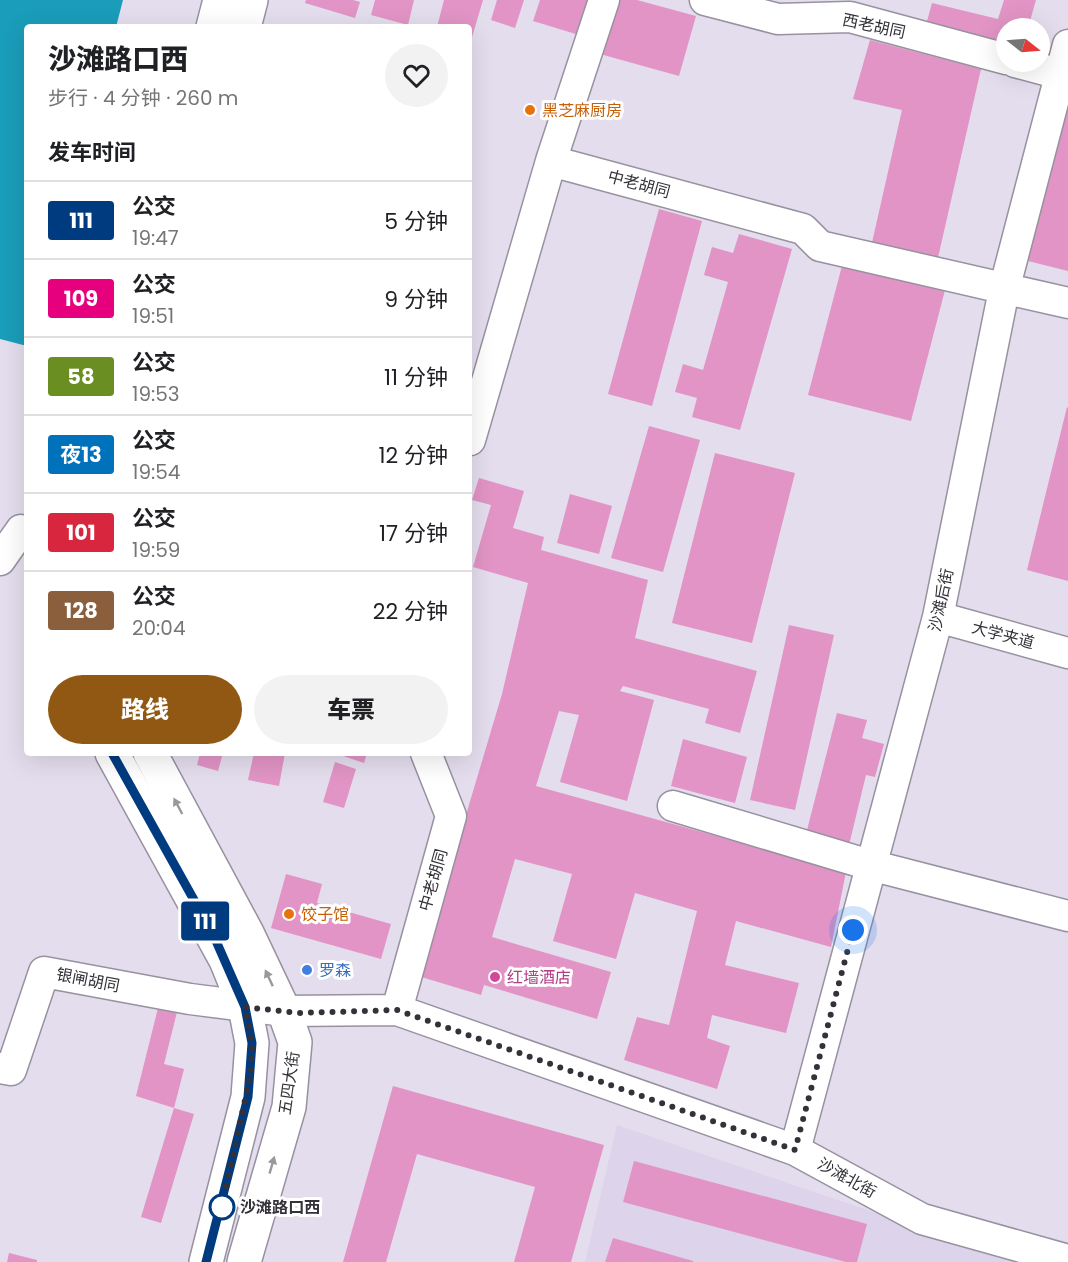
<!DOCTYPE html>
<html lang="zh">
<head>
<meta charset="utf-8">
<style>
	body { margin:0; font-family:Poppins,"Noto Sans SC",sans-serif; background:#f2f2f2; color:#202124; height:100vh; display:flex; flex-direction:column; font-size:22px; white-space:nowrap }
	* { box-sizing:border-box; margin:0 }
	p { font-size:20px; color:#757577 }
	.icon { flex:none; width:33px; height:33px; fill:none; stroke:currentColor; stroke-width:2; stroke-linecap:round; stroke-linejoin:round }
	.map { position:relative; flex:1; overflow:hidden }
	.drawer { position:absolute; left:24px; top:24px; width:448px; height:732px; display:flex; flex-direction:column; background:#fff; border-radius:6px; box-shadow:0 6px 24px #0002 }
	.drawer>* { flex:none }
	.badge { padding:0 12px; border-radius:4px; font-size:21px; line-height:39px }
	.needle { width:39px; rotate:107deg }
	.controls { position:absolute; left:996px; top:18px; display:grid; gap:12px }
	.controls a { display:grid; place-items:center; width:54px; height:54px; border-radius:50%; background:#fff; box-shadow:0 6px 24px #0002; font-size:30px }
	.you { position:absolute; width:30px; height:30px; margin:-15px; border:4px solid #fff; border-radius:50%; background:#1a73e8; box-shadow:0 0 0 9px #1a73e833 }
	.map>.badge { position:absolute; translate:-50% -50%; box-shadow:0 0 0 3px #fff }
	h2 { padding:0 24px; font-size:22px; line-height:54px }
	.round { display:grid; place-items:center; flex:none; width:63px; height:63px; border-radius:32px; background:#f2f2f2 }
	.headline { display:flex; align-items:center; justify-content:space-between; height:102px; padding:0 24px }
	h1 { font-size:28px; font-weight:800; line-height:45px }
	.primary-button { display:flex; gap:12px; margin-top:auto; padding:12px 24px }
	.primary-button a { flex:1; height:69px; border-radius:36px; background:#905812; color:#fff; font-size:24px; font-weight:800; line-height:69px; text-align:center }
	.primary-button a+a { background:#f2f2f2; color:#202124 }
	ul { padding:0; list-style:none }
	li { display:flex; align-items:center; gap:18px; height:78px; padding:0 24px; border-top:2px solid #e0e0e0 }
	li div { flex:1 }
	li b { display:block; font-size:22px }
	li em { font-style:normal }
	li .badge { min-width:66px; font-weight:700; text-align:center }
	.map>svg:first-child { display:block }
	.built { fill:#ddd3eb }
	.water { fill:#1a9dba }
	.building { fill:#e194c5 }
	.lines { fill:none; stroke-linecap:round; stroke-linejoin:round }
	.minor-casing { stroke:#9791a0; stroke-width:33 }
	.major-casing { stroke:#9791a0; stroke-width:36 }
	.minor { stroke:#fff; stroke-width:30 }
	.major { stroke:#fff; stroke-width:33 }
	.oneway { fill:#9a989c }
	.line-casing { stroke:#fff; stroke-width:14 }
	.line { stroke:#003b80; stroke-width:9 }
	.walk { stroke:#343138; stroke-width:6; stroke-dasharray:0 10.8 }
	.food-dot { fill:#e8710a; stroke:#fff; stroke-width:2 }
	.shop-dot { fill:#3f7fe0; stroke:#fff; stroke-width:2 }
	.hotel-dot { fill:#d1479c; stroke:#fff; stroke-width:2 }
	.stop-dot { fill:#fff; stroke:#003b80; stroke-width:3 }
	.labels { text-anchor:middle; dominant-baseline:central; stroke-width:6; stroke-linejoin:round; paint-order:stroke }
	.street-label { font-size:16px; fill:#343138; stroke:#fff }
	.food-label { font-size:16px; fill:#c56008; stroke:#fff; text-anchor:start }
	.shop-label { font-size:16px; fill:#366cbe; stroke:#fff; text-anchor:start }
	.hotel-label { font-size:16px; fill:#b23c85; stroke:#fff; text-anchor:start }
	.stop-label { font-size:16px; font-weight:bold; fill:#343138; stroke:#fff; text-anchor:start }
</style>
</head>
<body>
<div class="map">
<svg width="1068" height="1262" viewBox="0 0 1068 1262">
	<rect width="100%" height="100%" fill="#e4dded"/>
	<path class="built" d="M617,1125L1020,1262H585Z"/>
	<path class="water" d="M0,0H123L116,27H27V346L0,339Z"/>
	<path class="building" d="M306,0H353L360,2L355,18L305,3Z
		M375,0H414L408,25L371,15Z
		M444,0H483L470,44V27H437Z
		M497,0H524L515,28L491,20Z
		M540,0H589L579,35L533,21Z
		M615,0H637L696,16L679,76L600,54Z
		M1004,0H1036L1028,28H1006V54L924,32L932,3L998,19Z
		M870,40L981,69L937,262L871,247L902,110L853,99Z
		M1062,104L1068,106V271L1024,260Z
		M659,209L702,221L652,406L608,394Z
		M739,234L792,249L740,430L692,417L697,398L675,392L683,364L703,370L728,282L704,275L712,247L733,253Z
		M843,262L945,290L911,421L808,395Z
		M1067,407L1068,408V581L1027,570Z
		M649,426L700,440L663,572L611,558Z
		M715,453L795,473L752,643L672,623Z
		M479,478L524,491L513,528L544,537L541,550L648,580L635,638L757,671L740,733L705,723L709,709L623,686L620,691L654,700L627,801L560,782L579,715L559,711L536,786L846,872L831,947L736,921L725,965L799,983L786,1033L712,1015L707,1038L730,1046L717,1089L624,1060L637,1017L669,1025L697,911L635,893L616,959L553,941L572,874L515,859L492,937L611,972L597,1019L484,985L481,995L418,976L502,694L528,583L473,567L491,505L472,500Z
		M570,494L612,506L599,554L557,543Z
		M789,625L834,635L795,810L750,800Z
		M837,713L867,720L862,738L884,744L875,777L866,775L849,845L806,834Z
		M683,739L747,757L735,803L671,786Z
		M200,753H223L218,771L197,765Z
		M254,753H285L279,786L248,780Z
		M334,753H367L364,763Z
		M335,762L356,769L344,808L323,802Z
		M286,874L322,884L317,903L391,924L381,959L271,928Z
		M158,1008L177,1012L164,1064L184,1069L174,1108L136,1096Z
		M393,1086L604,1145L571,1262H514L535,1187L417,1154L386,1262H343Z
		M174,1108L194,1114L161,1223L141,1217Z
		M634,1161L867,1224L857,1262H846L623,1202Z
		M613,1238L693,1261V1262H605Z
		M9,1253L37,1260V1262H7Z"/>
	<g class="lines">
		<defs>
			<path id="minor" d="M705,0L778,19L850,17L1006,59
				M1015,62L1060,74
				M551,161L604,0
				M470,440L551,161L803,229L820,246L1068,303
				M0,560L21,530
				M938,617L1068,653
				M673,806L870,865L1068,916
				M397,1010L451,816L426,753
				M0,1068L11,1070L44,972L190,999L284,1011L397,1010L795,1150L922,1219L1068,1260
				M795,1150L938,617L1004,290L1068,45"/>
			<path id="major" d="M213,27L220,0
				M244,27L251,0
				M112,753L226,960L245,1007L252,1043L248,1097L206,1262
				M150,753L247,933L284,1011L295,1042L289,1107L244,1262"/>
		</defs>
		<use href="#minor" class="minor-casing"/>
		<use href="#major" class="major-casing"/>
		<use href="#minor" class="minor"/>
		<use href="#major" class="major"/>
	</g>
	<defs><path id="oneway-solid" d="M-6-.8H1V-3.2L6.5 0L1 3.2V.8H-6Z" transform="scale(1.5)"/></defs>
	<g class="oneway">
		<use href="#oneway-solid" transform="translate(178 806) rotate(-118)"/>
		<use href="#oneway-solid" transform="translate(269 978) rotate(-115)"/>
		<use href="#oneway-solid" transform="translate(272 1165) rotate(-74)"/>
	</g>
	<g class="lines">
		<defs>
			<path id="line" d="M112,753L213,934L245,1007L252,1043L248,1097L206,1262"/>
		</defs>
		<use href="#line" class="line-casing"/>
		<use href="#line" class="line"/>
		<path class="walk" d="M222,1207L251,1072L252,1043L245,1007L298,1013L397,1010L795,1150L853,930"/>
	</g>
	<g class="food-dot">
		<circle cx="530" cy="110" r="6"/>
		<circle cx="289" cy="914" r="6"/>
	</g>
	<circle class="shop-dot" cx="307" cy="970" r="6"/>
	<circle class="hotel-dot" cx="495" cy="977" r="6"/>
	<circle class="stop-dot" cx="222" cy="1207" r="12"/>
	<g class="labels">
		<g class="street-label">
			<text transform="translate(874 26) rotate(12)">西老胡同</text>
			<text transform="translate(639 184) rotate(15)">中老胡同</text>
			<text transform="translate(941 600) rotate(-78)">沙滩后街</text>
			<text transform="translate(1003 635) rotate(15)">大学夹道</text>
			<text transform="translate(433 880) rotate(-74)">中老胡同</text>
			<text transform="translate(88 980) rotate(11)">银闸胡同</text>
			<text transform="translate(289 1083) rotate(-82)">五四大街</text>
			<text transform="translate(847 1178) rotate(29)">沙滩北街</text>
		</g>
		<g class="food-label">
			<text x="542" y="110">黑芝麻厨房</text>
			<text x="301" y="914">饺子馆</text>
		</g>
		<g class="shop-label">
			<text x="319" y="970">罗森</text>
		</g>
		<g class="hotel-label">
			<text x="507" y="977">红墙酒店</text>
		</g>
		<g class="stop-label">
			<text x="240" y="1207">沙滩路口西</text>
		</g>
	</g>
</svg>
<div class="controls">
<a><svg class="needle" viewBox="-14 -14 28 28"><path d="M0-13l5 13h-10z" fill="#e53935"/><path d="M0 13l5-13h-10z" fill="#757577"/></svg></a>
</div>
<div class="you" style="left:853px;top:930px"></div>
<b class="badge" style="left:205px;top:921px;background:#003b80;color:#fff">111</b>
<section class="drawer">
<div class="headline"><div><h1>沙滩路口西</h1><p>步行 · 4 分钟 · 260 m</p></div><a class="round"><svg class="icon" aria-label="heart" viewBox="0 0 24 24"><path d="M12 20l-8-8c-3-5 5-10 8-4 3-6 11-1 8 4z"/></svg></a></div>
<h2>发车时间</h2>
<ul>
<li><span class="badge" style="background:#003b80;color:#fff">111</span><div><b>公交</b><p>19:47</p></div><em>5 分钟</em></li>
<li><span class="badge" style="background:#e6007e;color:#fff">109</span><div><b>公交</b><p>19:51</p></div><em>9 分钟</em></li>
<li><span class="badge" style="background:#6b8e23;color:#fff">58</span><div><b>公交</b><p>19:53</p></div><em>11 分钟</em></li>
<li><span class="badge" style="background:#0072bc;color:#fff">夜13</span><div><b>公交</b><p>19:54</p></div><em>12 分钟</em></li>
<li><span class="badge" style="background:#d7263d;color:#fff">101</span><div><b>公交</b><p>19:59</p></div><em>17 分钟</em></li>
<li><span class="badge" style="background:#8b5e3c;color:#fff">128</span><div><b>公交</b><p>20:04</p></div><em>22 分钟</em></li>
</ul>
<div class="primary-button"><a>路线</a><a>车票</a></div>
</section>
</div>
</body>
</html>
